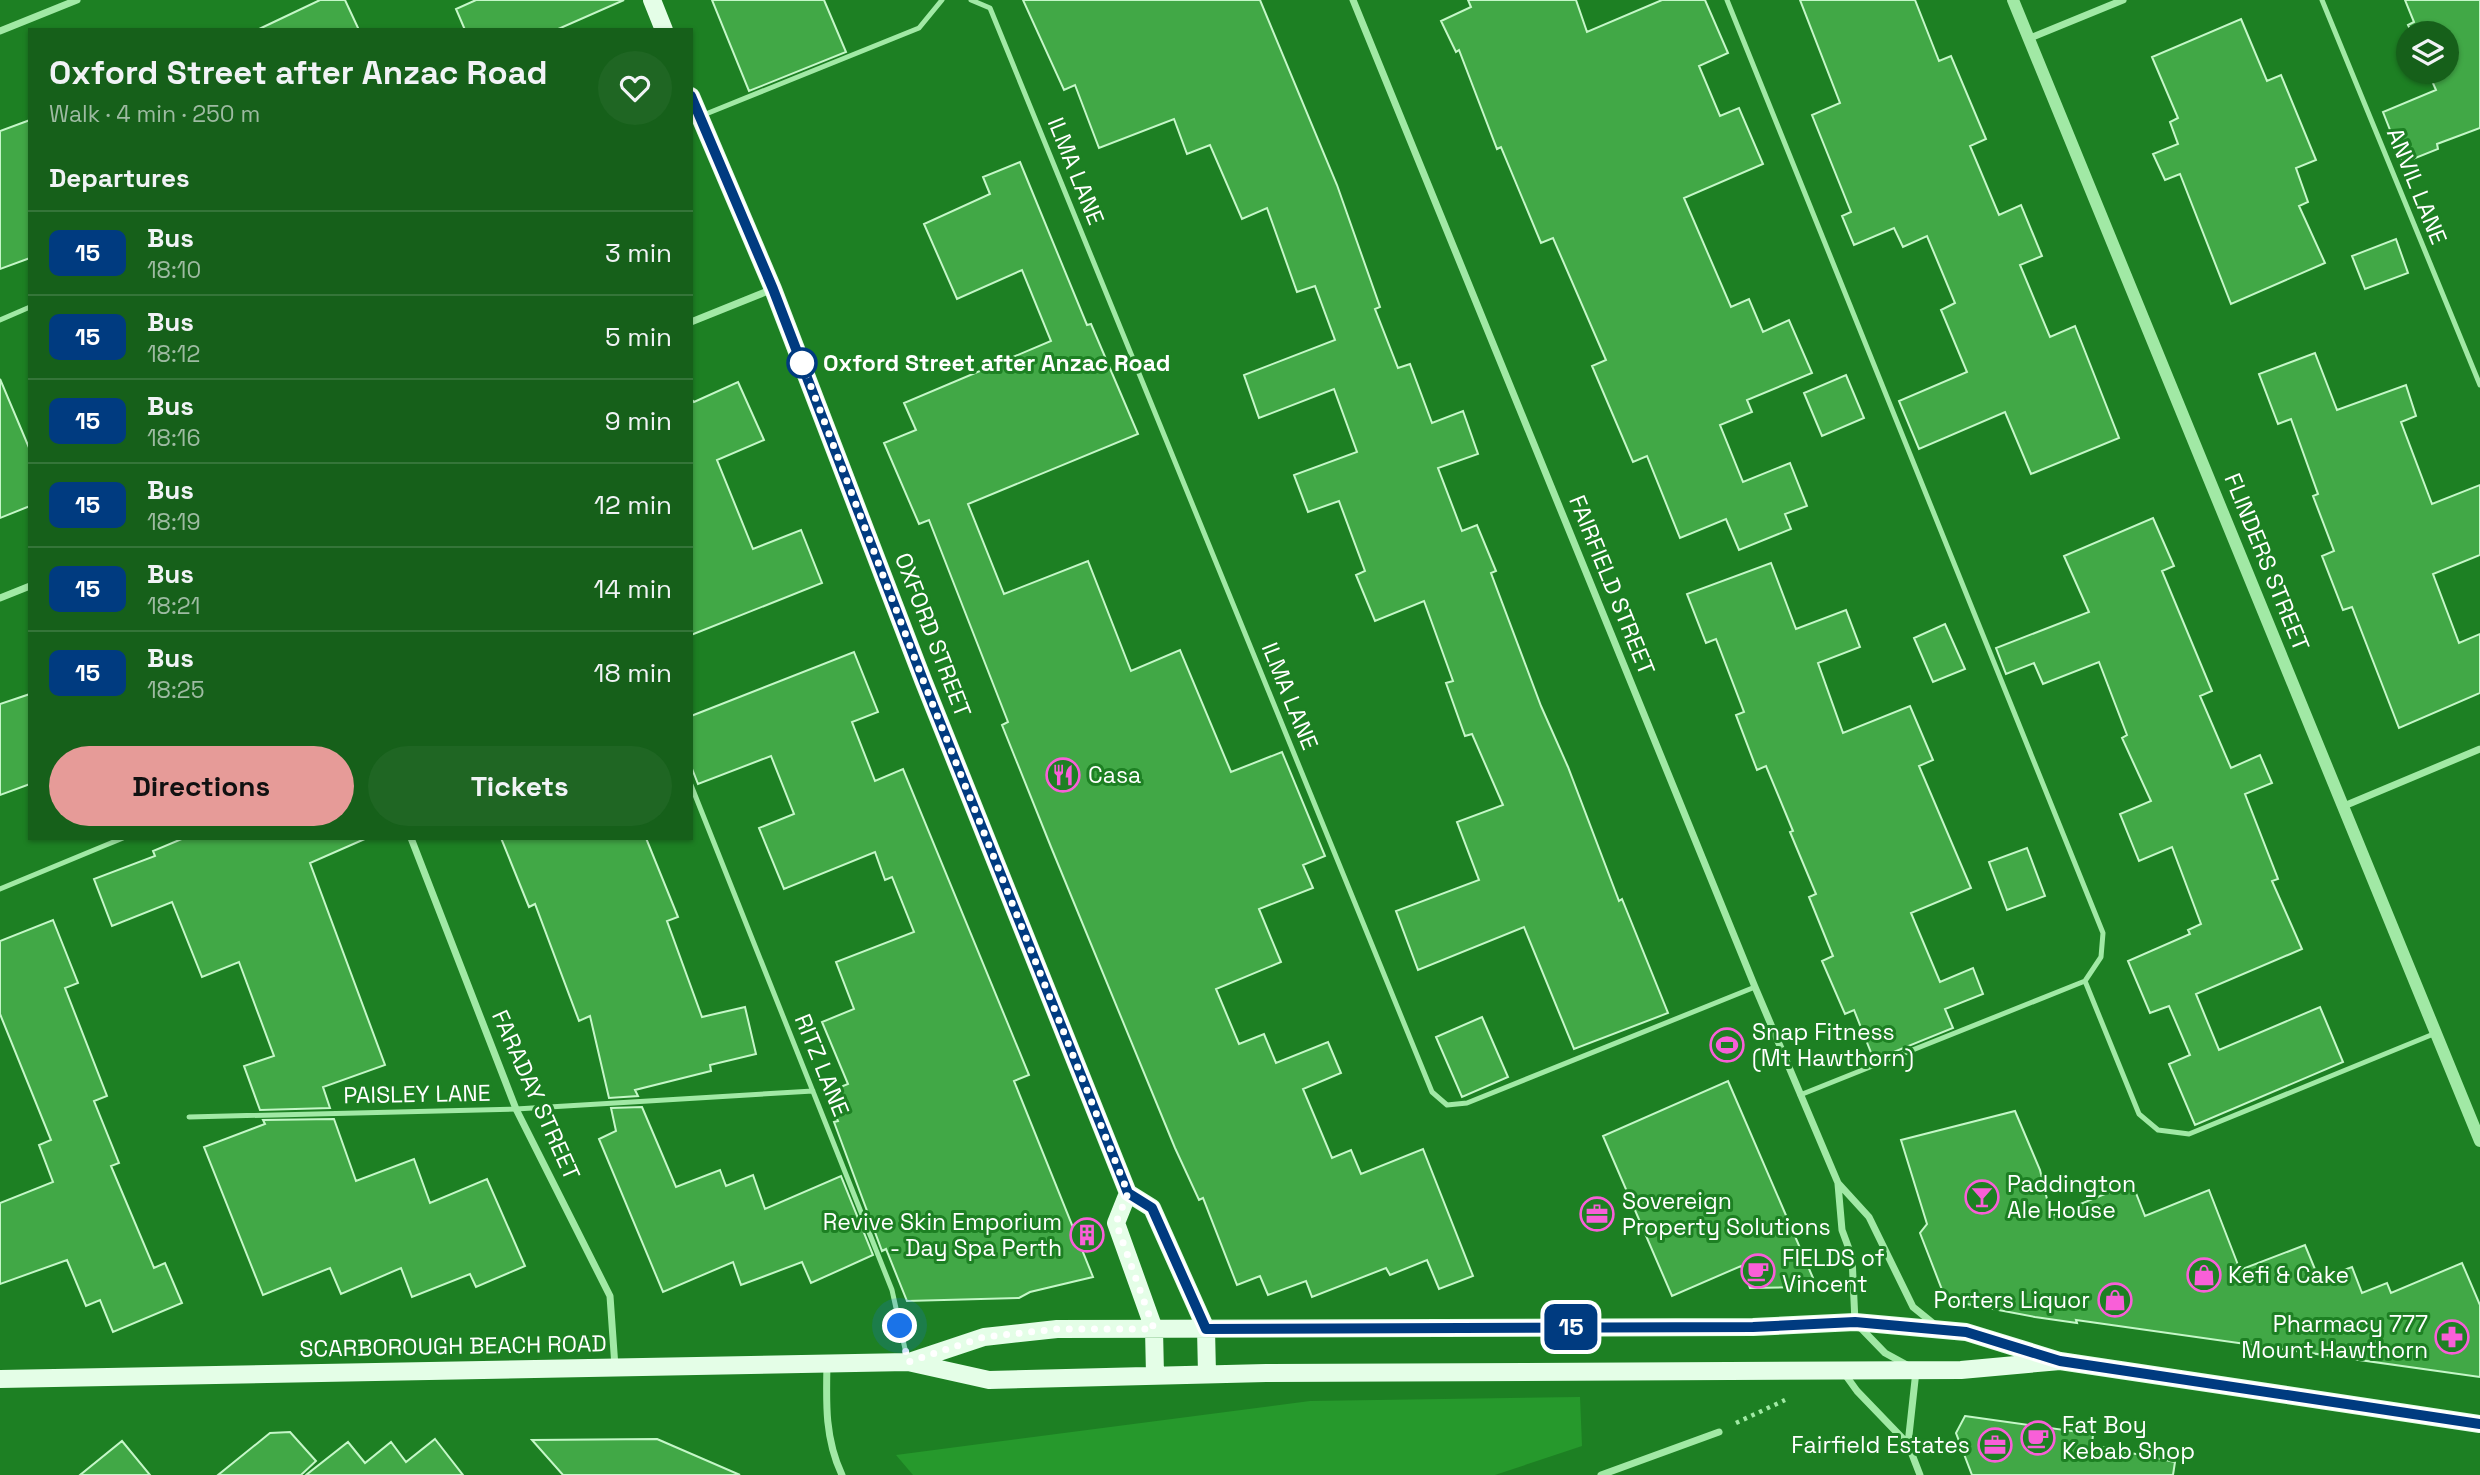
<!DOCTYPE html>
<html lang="en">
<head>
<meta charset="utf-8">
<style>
	body { margin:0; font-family:"Space Grotesk",sans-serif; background:#1f6623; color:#f1f3f6; height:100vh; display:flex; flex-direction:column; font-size:26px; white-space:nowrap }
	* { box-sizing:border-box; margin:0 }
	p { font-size:23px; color:#9ebba2 }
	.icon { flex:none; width:38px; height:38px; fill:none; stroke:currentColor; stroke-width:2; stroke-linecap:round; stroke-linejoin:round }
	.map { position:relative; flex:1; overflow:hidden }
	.details { position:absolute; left:28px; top:28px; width:665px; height:812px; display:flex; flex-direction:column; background:#16601a; border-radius:0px; box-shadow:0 2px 5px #0004 }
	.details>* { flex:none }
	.badge { padding:0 14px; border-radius:10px; font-size:24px; line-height:46px }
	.fabs { position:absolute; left:2396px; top:21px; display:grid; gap:14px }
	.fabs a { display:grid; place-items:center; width:63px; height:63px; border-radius:50%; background:#16601a; box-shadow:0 2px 5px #0004; font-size:35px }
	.you { position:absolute; width:35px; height:35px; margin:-18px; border:5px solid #fff; border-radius:50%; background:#1a73e8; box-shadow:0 0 0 10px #1a73e833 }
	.map>.badge { position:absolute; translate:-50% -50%; box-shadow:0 0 0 4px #fff }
	h2 { padding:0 21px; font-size:26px; line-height:63px }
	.round { display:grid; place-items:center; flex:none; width:74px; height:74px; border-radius:37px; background:#1f6623 }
	.overview { display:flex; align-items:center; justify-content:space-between; height:119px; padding:0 21px }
	h1 { font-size:33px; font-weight:700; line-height:52px }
	.action { display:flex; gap:14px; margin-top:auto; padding:14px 21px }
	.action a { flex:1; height:80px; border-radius:42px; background:#e69b98; color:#111; font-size:28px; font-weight:700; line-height:80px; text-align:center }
	.action a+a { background:#1f6623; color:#f1f3f6 }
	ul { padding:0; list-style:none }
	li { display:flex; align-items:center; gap:21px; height:84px; padding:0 21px; border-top:2px solid #357539 }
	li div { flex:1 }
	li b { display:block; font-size:26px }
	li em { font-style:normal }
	li .badge { min-width:77px; font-weight:700; text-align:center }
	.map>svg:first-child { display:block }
	.green { fill:#26992c }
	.building { fill:#41a846; stroke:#c5f7c8; stroke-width:2 }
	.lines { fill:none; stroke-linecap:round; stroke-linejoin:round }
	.path { stroke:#a1e9a5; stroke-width:4.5; stroke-dasharray:3.5 5; stroke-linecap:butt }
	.service { stroke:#a1e9a5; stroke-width:5 }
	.minor { stroke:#a1e9a5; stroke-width:7 }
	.tertiary { stroke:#a1e9a5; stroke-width:12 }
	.primary { stroke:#e4fee7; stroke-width:18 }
	.line-casing { stroke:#fff; stroke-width:16 }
	.line { stroke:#003b80; stroke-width:10 }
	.walk { stroke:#fff; stroke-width:7; stroke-dasharray:0 12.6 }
	.stop-dot { fill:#fff; stroke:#003b80; stroke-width:3.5 }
	.labels { text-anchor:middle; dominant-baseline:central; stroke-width:6; stroke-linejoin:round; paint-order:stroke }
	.street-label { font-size:23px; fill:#fff; stroke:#1d8023 }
	.stop-label { font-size:23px; font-weight:bold; fill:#fff; stroke:#1d8023; text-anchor:start }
	.poi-label { font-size:23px; fill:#fff; stroke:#1d8023; text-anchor:start }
</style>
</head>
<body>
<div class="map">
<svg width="2480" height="1475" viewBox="0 0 2480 1475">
	<rect width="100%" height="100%" fill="#1d8023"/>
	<path class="green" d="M1580,1397L1582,1446L1495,1475H913L896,1455L1310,1401Z"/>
	<path class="building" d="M320,0H345L359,30H257Z
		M476,0H624L556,30H465L456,9Z
		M712,0H824L846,52L749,91Z
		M1023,0H1260L1337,185L1380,307L1375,309L1398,368L1410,364L1432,423L1463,411L1478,454L1438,468L1462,531L1477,525L1496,571L1491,573L1541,706L1568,767L1619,901L1622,899L1668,1013L1574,1049L1524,927L1418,970L1396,911L1479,880L1457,822L1503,805L1472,734L1465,736L1446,683L1453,681L1424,601L1375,621L1356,575L1365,571L1339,501L1308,512L1294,475L1357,452L1334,389L1259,418L1244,375L1335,340L1315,286L1297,292L1267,208L1242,219L1210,145L1187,154L1174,119L1099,148L1075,85L1064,90Z
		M1468,0H1576L1587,32L1662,0H1705L1728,53L1699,66L1720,116L1739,108L1763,164L1684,198L1731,307L1749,299L1763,332L1789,320L1812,373L1747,400L1752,412L1720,425L1743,482L1790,463L1807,506L1785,514L1791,529L1739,550L1726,519L1680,538L1647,456L1633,462L1592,366L1606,360L1553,238L1541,243L1501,147L1497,149L1459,50L1456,52L1441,21L1471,7Z
		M1800,0H1915L1939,61L1951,56L1986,139L1970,146L1999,215L2021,205L2042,256L2020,265L2050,337L2075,326L2119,438L2031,474L2005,412L1919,449L1899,401L1967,372L1941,310L1955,303L1927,236L1903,247L1894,228L1854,245L1842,216L1851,212L1812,115L1840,103Z
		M2405,0H2480V128L2437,144L2438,149L2403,163L2383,112L2436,90L2428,72H2446V33H2412L2408,25L2414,22Z
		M2241,19L2267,81L2281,75L2316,160L2296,168L2308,202L2299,206L2325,263L2231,304L2180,174L2165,180L2153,154L2178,144L2170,122L2178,118L2152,57Z
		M30,120V258L0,269V131Z
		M1020,162L1087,325L1091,324L1138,434L968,504L1004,594L1088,561L1131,671L1180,650L1231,772L1282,752L1325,856L1303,865L1313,888L1259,909L1281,962L1216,989L1239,1044L1264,1034L1276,1063L1328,1042L1341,1073L1303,1089L1332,1158L1351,1150L1361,1174L1423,1149L1473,1276L1439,1289L1427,1260L1390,1275L1386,1268L1312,1297L1306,1281L1268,1295L1260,1276L1237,1285L1203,1198L1199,1200L1175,1148L1051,847L1002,725L1008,722L929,520L919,524L884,443L916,430L904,403L1051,341L1022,270L957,299L924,224L990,194L983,177Z
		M2396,239L2408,273L2365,289L2352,256Z
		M2315,353L2337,410L2406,385L2416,416L2401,422L2432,504L2480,485V555L2433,574L2459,643L2480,634V693L2399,728L2352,607L2343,610L2322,556L2334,551L2313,496L2318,494L2291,419L2278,424L2259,374Z
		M1846,375L1864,418L1822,436L1804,393Z
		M0,379L30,450V506L0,518Z
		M738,382L764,440L717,460L753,549L801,530L822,583L691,635V399L694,402Z
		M2153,518L2174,566L2162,571L2212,691L2200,696L2231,768L2260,755L2272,783L2245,794L2278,879L2272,881L2302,949L2196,994L2219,1050L2320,1007L2343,1062L2195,1125L2169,1064L2190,1055L2169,1006L2150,1013L2128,961L2190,934L2188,930L2201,924L2172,847L2139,861L2120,814L2151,801L2122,738L2127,735L2099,662L2043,684L2034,663L2006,674L1996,648L2089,612L2064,556Z
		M1771,563L1796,629L1846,610L1860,647L1818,663L1843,733L1910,706L1933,760L1919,766L1971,888L1911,913L1940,982L1973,968L1983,994L1945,1009L1953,1028L1874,1060L1854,1010L1845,1014L1822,961L1833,956L1809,897L1816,894L1790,832L1793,831L1766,766L1757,770L1736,715L1744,712L1716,639L1706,643L1687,594Z
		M1945,624L1965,669L1933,682L1914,638Z
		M854,652L878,712L852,722L875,781L903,769L1029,1075L1014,1081L1093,1277L1030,1292L1019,1298L907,1301L886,1249L882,1251L834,1122L838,1121L826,1093L848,1084L822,1022L854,1009L836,962L914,932L892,877L885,880L875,852L784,889L759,828L794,814L771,756L698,784L691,766V716Z
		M30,694V784L0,795V704Z
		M184,838H367L310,863L385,1065L323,1087L330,1108L260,1110L244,1066L274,1056L239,962L202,977L172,902L112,926L94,879L155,856L153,851Z
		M501,838H646L678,917L667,921L702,1017L745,1007L756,1054L710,1065L711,1071L635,1090L638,1096L609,1098L590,1016L579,1021L535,904L529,907Z
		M2027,848L2045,896L2007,910L1989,862Z
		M53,920L78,983L65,988L107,1096L94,1101L119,1163L111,1166L154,1268L165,1263L182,1303L113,1332L100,1300L86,1306L67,1260L0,1284V1203L53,1182L39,1145L51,1140L0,1014V941Z
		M1482,1017L1508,1077L1462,1097L1436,1037Z
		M1728,1081L1813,1278L1801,1287L1750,1288L1741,1266L1672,1296L1603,1136Z
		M642,1107L676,1187L720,1170L726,1186L753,1175L765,1209L841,1176L873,1255L811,1283L802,1262L741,1285L733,1262L663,1292L599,1139L616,1131L611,1108Z
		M2015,1111L2040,1170L2051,1216L2132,1183L2145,1216L2209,1190L2240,1270L2305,1245L2319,1279L2352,1267L2362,1293L2387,1283L2391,1293L2462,1263L2480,1305V1377L2076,1320L2077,1323L2035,1317L1946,1300L1920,1233L1927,1224L1901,1140Z
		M334,1119L356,1181L414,1159L430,1203L487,1179L525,1266L476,1287L470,1274L412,1297L401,1268L341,1294L330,1268L263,1295L204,1147L265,1124L263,1120Z
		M1965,1416L2093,1434L2092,1445L2175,1462L2173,1475H1972L1956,1433Z
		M290,1432L316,1461L301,1475H218L270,1433Z
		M435,1439L463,1475H306L348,1442L365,1463L391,1442L406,1462Z
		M657,1439L740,1475H563L532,1440Z
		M122,1441L150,1475H80Z"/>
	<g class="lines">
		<path class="path" d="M1736,1423L1785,1400"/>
		<path class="service" d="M971,0L990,8L1432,1092L1447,1105L1467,1103L1755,987
			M1727,0L2103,933L2101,957L2085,981L1800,1095
			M2322,0L2480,385
			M691,120L919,28L942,0
			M0,320L30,307
			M691,785L892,1290L907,1358
			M0,889L123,838
			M2085,981L2139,1114L2158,1130L2189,1134L2436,1033
			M189,1117L516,1109L813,1091"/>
		<path class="minor" d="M1353,0L1755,987L1838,1183L1869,1217L1913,1307L1934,1324
			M0,31L77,0
			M2030,38L2123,0
			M691,322L773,289
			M0,598L30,586
			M2344,806L2480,749
			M411,838L516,1109L610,1296L615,1367
			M1838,1184L1842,1230L1852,1257L1855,1322L1885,1353L1907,1365
			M827,1364C826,1404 825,1439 842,1475
			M1844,1373L1857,1391L1908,1444L1920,1475
			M1908,1444L1916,1371
			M1601,1475L1719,1432"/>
		<path class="tertiary" d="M2013,0L2480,1141"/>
		<path class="primary" d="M652,0L664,30
			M691,96L773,289L923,680L1128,1193L1152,1208L1206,1329L1207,1374
			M1128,1193L1116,1223L1154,1329L1155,1375
			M909,1362L984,1337L1057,1329L1753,1327L1855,1322L1966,1332L2060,1361L2480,1424
			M0,1379L908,1362L989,1380L1266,1373L1961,1370L2060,1361"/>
	</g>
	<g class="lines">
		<defs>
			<path id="line" d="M691,96L773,289L923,680L1128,1193L1152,1208L1206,1329L1753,1327L1855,1322L1966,1332L2060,1361L2480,1424"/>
		</defs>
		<use href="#line" class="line-casing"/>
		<use href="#line" class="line"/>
		<path class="walk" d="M802,363L923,680L1128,1193L1116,1223L1154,1329H1057L984,1337L908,1362L900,1326"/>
	</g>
	<defs>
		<symbol id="restaurant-ring" viewBox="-11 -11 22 22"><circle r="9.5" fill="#1d8023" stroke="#f95fd8" stroke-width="1.5"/><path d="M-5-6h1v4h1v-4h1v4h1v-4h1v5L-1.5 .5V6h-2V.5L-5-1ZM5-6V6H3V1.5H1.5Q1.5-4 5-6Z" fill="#f95fd8"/></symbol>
		<symbol id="stadium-ring" viewBox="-11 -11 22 22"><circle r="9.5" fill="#1d8023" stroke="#f95fd8" stroke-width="1.5"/><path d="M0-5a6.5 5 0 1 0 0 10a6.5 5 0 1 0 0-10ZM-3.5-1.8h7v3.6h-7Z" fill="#f95fd8"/></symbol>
		<symbol id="bar-ring" viewBox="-11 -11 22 22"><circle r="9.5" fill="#1d8023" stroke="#f95fd8" stroke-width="1.5"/><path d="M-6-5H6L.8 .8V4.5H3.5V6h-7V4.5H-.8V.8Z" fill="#f95fd8"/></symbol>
		<symbol id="office-ring" viewBox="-11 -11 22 22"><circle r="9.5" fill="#1d8023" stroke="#f95fd8" stroke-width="1.5"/><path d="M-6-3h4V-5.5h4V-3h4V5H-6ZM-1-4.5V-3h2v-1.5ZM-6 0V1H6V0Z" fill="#f95fd8"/></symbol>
		<symbol id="building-ring" viewBox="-11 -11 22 22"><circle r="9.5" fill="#1d8023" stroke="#f95fd8" stroke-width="1.5"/><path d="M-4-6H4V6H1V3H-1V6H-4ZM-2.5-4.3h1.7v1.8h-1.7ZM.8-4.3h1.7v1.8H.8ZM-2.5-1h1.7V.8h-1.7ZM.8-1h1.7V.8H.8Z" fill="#f95fd8"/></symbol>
		<symbol id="cafe-ring" viewBox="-11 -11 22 22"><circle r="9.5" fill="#1d8023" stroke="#f95fd8" stroke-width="1.5"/><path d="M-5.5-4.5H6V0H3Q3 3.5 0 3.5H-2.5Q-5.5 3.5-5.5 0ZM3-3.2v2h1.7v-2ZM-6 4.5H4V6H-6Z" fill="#f95fd8"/></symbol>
		<symbol id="shop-ring" viewBox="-11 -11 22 22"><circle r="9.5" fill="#1d8023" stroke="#f95fd8" stroke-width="1.5"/><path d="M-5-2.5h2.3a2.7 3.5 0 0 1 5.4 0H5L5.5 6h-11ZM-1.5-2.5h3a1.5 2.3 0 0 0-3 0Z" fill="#f95fd8"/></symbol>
		<symbol id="pharmacy-ring" viewBox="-11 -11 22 22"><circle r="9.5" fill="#1d8023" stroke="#f95fd8" stroke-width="1.5"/><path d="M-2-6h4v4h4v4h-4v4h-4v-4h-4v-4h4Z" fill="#f95fd8"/></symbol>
	</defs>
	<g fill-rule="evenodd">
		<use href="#restaurant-ring" x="1044" y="756" width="38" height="38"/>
		<use href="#stadium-ring" x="1708" y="1026" width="38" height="38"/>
		<use href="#bar-ring" x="1963" y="1178" width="38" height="38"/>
		<use href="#office-ring" x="1578" y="1195" width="38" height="38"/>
		<use href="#building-ring" x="1068" y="1216" width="38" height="38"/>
		<use href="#cafe-ring" x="1739" y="1252" width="38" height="38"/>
		<use href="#shop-ring" x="2185" y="1256" width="38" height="38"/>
		<use href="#shop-ring" x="2096" y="1281" width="38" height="38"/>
		<use href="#pharmacy-ring" x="2433" y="1318" width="38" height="38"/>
		<use href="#cafe-ring" x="2019" y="1419" width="38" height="38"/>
		<use href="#office-ring" x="1976" y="1426" width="38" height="38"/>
	</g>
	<circle class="stop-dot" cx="802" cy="363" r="14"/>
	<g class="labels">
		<g class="street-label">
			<text transform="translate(1076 171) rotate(68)">ILMA LANE</text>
			<text transform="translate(2417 186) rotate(68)">ANVIL LANE</text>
			<text transform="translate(2267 562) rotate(68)">FLINDERS STREET</text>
			<text transform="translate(1612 585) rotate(68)">FAIRFIELD STREET</text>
			<text transform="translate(933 635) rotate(69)">OXFORD STREET</text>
			<text transform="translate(1290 696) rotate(68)">ILMA LANE</text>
			<text transform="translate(822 1065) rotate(68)">RITZ LANE</text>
			<text transform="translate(417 1094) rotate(-1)">PAISLEY LANE</text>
			<text transform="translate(536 1095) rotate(66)">FARADAY STREET</text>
			<text transform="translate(453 1346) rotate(-1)">SCARBOROUGH BEACH ROAD</text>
		</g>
		<g class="stop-label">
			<text x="823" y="363">Oxford Street after Anzac Road</text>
		</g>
		<g class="poi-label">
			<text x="1088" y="775">Casa</text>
			<text x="1752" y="1032">Snap Fitness<tspan x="1752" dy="26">(Mt Hawthorn)</tspan></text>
			<text x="2007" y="1184">Paddington<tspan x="2007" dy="26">Ale House</tspan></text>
			<text x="1622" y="1201">Sovereign<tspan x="1622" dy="26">Property Solutions</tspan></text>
			<text x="1062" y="1222" text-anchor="end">Revive Skin Emporium<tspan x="1062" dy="26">- Day Spa Perth</tspan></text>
			<text x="1782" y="1258">FIELDS of<tspan x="1782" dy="26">Vincent</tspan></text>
			<text x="2228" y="1275">Kefi &amp; Cake</text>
			<text x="2090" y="1300" text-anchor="end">Porters Liquor</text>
			<text x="2428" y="1324" text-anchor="end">Pharmacy 777<tspan x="2428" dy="26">Mount Hawthorn</tspan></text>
			<text x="2062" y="1425">Fat Boy<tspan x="2062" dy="26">Kebab Shop</tspan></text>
			<text x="1970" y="1445" text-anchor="end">Fairfield Estates</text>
		</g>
	</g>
</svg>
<div class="fabs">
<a><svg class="icon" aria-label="layers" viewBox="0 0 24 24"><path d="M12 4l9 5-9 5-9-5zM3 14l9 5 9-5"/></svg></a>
</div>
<div class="you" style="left:900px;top:1326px"></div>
<b class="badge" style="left:1571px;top:1327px;background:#003b80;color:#fff">15</b>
<section class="details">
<div class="overview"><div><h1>Oxford Street after Anzac Road</h1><p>Walk · 4 min · 250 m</p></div><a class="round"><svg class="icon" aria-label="heart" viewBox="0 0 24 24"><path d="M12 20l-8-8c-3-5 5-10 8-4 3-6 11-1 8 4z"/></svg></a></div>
<h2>Departures</h2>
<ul>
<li><span class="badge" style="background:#003b80;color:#fff">15</span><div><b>Bus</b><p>18:10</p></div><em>3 min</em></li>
<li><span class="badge" style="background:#003b80;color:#fff">15</span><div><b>Bus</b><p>18:12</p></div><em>5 min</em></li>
<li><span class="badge" style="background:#003b80;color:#fff">15</span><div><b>Bus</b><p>18:16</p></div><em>9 min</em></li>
<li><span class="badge" style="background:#003b80;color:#fff">15</span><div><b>Bus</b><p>18:19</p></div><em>12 min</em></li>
<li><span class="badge" style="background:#003b80;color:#fff">15</span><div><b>Bus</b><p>18:21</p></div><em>14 min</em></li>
<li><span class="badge" style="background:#003b80;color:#fff">15</span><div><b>Bus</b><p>18:25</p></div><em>18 min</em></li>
</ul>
<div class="action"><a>Directions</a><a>Tickets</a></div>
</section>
</div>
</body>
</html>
